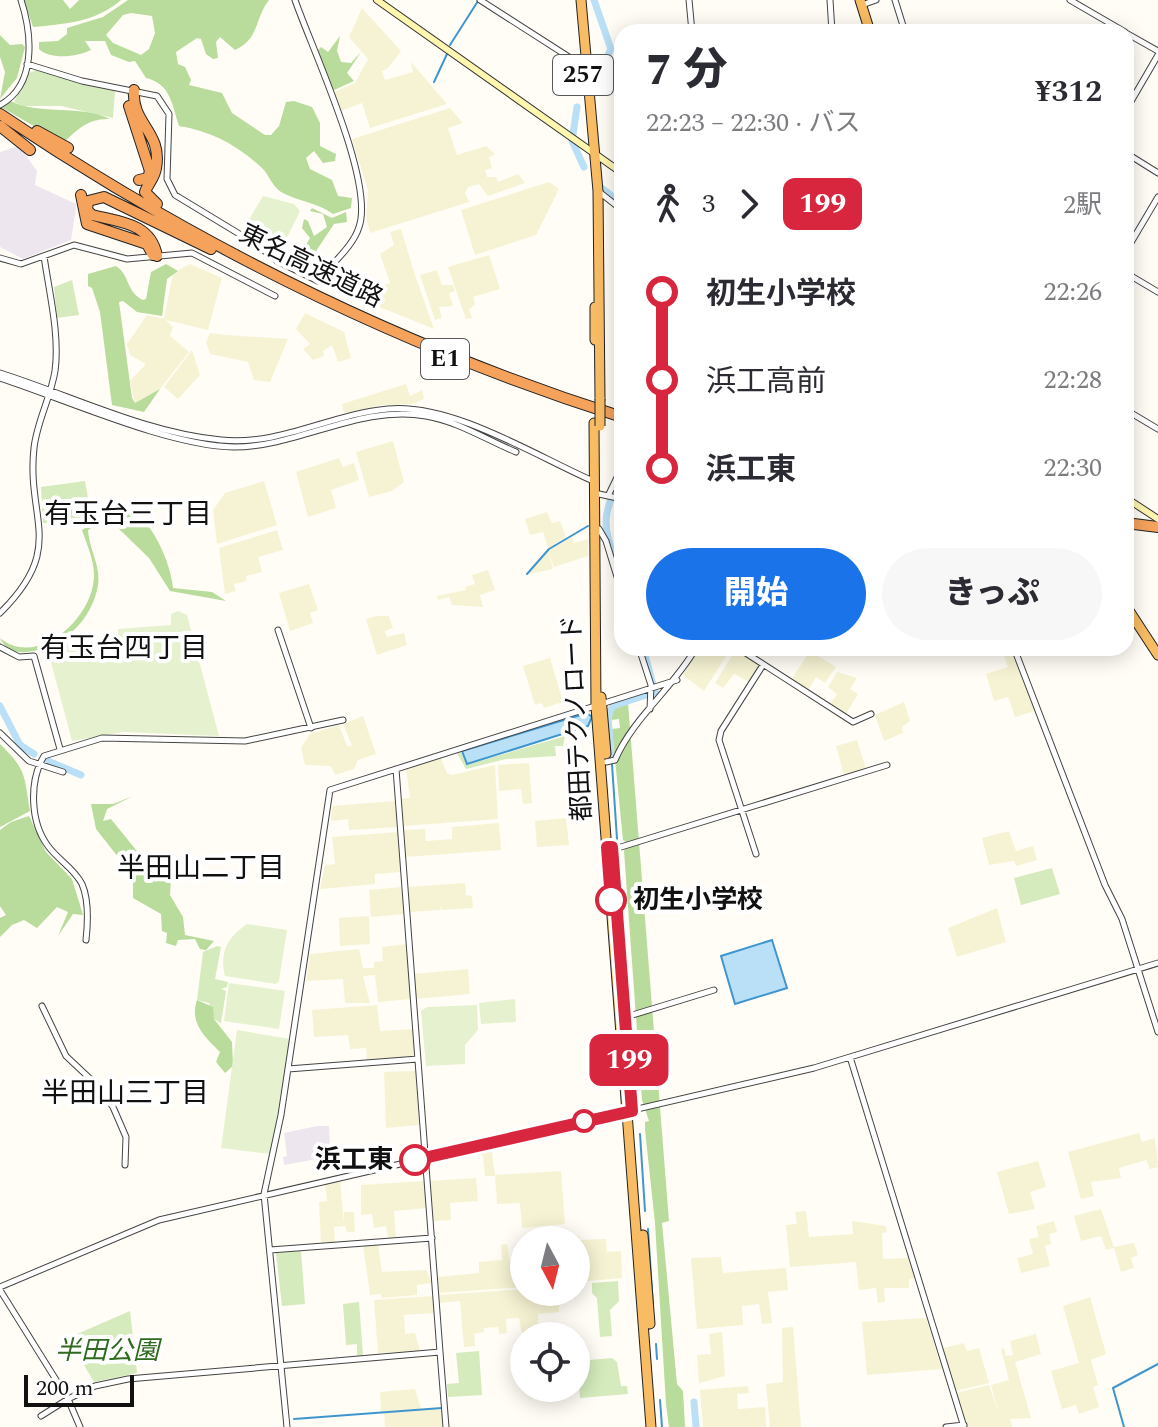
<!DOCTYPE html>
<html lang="ja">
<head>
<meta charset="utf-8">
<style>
	body { margin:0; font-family:Spectral,"Noto Sans JP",serif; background:#f7f7f7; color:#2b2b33; height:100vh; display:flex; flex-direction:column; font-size:30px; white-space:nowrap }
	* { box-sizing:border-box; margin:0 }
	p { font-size:26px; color:#7c7c81 }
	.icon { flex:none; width:44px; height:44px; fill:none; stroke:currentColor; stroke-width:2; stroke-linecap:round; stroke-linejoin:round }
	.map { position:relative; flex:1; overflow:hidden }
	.side { position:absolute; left:614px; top:24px; width:520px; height:632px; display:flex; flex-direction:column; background:#fff; border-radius:24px; box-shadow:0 4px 20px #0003 }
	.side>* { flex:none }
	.badge { padding:0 16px; border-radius:12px; font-size:28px; line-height:52px }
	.needle { width:52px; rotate:173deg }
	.buttons { position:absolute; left:510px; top:1226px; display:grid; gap:16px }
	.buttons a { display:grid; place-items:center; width:80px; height:80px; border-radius:50%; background:#fff; box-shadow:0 4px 20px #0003; font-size:40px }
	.scale { position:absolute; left:24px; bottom:20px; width:110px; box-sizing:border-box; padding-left:8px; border:4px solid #111; border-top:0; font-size:22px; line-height:28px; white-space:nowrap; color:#111; -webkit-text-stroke:6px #fff; paint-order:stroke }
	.map>.badge { position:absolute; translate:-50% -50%; box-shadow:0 0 0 4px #fff }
	.legs { display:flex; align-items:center; gap:12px; height:88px; padding:0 32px; font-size:26px }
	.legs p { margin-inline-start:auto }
	.summary { display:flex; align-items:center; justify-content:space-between; height:136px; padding:0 32px }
	h1 { font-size:44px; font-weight:800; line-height:60px }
	.action { display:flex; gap:16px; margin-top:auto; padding:16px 32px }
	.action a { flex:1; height:92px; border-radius:48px; background:#1a73e8; color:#fff; font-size:32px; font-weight:800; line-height:92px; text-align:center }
	.action a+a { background:#f7f7f7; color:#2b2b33 }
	ul { padding:0 32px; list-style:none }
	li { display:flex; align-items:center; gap:28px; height:88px; font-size:30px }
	li i { display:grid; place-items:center; width:12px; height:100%; margin:0 10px; background:currentColor }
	li i::after { content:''; width:20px; height:20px; margin:-10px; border:6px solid; border-radius:50%; background:#fff }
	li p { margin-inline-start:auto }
	li:first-child i { background:linear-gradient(#0000 50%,currentColor 0) }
	li:last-child i { background:linear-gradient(currentColor 50%,#0000 0) }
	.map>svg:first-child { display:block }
	.industrial { fill:#eee6ef }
	.farmland { fill:#f6f3d4 }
	.green { fill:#d5ebbd }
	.forest { fill:#b9dc9c; fill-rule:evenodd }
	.pitch { fill:#e6f2cf }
	.water { fill:#b9e0f7; stroke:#3f96cf; stroke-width:2 }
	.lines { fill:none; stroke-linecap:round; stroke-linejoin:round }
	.stream { stroke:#3f96cf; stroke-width:2 }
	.river { stroke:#b9e0f7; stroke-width:7 }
	.tertiary-casing { stroke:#444; stroke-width:7 }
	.secondary-casing { stroke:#333; stroke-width:8 }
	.trunk-casing { stroke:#222; stroke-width:11 }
	.motorway-casing { stroke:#222; stroke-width:12 }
	.tertiary { stroke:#fff; stroke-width:5 }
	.secondary { stroke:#fff6b0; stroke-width:6 }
	.trunk { stroke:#f7bc64; stroke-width:9 }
	.motorway { stroke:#f5a25d; stroke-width:10 }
	.trunk-bridge-casing { stroke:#222; stroke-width:11; stroke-linecap:butt }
	.trunk-bridge { stroke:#f7bc64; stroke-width:9 }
	.line-1-casing { stroke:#fff; stroke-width:18 }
	.line-1 { stroke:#d7263d; stroke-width:12 }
	.stop-1-dot { fill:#fff; stroke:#d7263d; stroke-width:4 }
	.labels { text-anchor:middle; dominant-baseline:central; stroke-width:8; stroke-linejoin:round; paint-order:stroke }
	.shield { fill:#fff; stroke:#585858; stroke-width:2 }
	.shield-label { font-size:24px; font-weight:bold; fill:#111 }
	.street-label { font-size:26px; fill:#111; stroke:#fff }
	.stop-label { font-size:26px; font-weight:bold; fill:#111; stroke:#fff; text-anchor:start }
	.park-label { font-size:26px; font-style:italic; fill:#2f6b1f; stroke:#fff }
	.neighbourhood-label { font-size:28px; fill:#111; stroke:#fff }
</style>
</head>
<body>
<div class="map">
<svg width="1158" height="1427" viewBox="0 0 1158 1427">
	<rect width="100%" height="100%" fill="#fffdf5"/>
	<path class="industrial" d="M19,146L37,171L35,185L76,204V208L71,240L23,259L0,247V152Z
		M317,1126H329L331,1165L319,1167L317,1159L284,1165L283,1157L287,1156L284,1133Z"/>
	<path class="farmland" d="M362,8L401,51L388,68L382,71L385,80L413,72L411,62L447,104L370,128L362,103L338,112L332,93L355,83L368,59L349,37Z
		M450,108L463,123L448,128L457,155L486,146L495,154L489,157L492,168L485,170L487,177H496L498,182L518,174L525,183L488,196L479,184L468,187L465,193L469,202L370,233L366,217L368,190L352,139Z
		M549,182L559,189L536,235L475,255L461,210Z
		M401,229L415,275L434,329L362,300L360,292L390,283L380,254L394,245L390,232Z
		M489,255L500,289L473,297L475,304L469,310L472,318L466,319L448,267Z
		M190,264L222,278L208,330L166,320L173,327L170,336L189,352L160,389L135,403L130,381L146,364L130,355L127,344L147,315L164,319L173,273Z
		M437,270L442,285H453L455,291L449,293L453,306L439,307L442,318L435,320L420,275Z
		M305,313L344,332L351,358L338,362L332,345L323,351L324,356L313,360L303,349L310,344L296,329Z
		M210,333L226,335L288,339L270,382L254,380L248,362L210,354L206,342Z
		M192,350L200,375L178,399L164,387Z
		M406,384L410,396L422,390L424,399L412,404L382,405L344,413L342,404Z
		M393,441L404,482L392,491L369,497L356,452Z
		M339,458L343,467L354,463L359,480L331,490L336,508L308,517L296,472Z
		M264,481L277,525L217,544L213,510L225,493Z
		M547,512L552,523L560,521L566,537L548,548L543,532L530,535L525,519Z
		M277,530L283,550L258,557L262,572L246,576L247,581L234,584L236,591L225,594L219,548Z
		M572,537L574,543L588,539V556L554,567L549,554L553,569L528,574L549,550Z
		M488,570L495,590L480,595L483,607L452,605L449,597L438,600L437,596L466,590L465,587L475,584L472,575Z
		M309,584L318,610L310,613L313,623L290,631L279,593Z
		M377,616H389L393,628L385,631L387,637L404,633L407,645L377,655L366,619Z
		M699,648H731L704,691L683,675Z
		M1010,648L1035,711L1015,717L1008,697L994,701L986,674L1008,667L1002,650Z
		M736,649L760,665L749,682L734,674L723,688L715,683Z
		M810,651L836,667L825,683L816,677L808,690L791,680Z
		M550,658L563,702L544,708L542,703L535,705L523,666Z
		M837,672L857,678L850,689L858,694L846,714L830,704L837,694L828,687Z
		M904,702L910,721L902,727L903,733L884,741L875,715Z
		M363,716L376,754L358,760L354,769L335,775L331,766L305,765L301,748L310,734L339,725L347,746H352L343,724Z
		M857,740L866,769L844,775L836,746Z
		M441,758L447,773L452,775L495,765L498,819L403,826L400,799L410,798L406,768Z
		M529,763L532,803L523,804L521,789L499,791L498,765Z
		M395,801L397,827L349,830L348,819L332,821L331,818L332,806Z
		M566,818L569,845L537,847L535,821Z
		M499,823L501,850L405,857L403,830L425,829L426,841L452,839V827Z
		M1009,831L1016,851L1033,846L1037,860L1016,866L1014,861L989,865L982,838Z
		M398,832L401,872L375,874V884L320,889L325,865L335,864L332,837Z
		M465,883L466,895L472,896L473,908L442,910L441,907L440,910L410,912L408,887Z
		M401,887L405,914L371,917L369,890Z
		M997,908L1006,942L957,957L948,928Z
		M369,916L370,944L340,946L339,918Z
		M407,944L411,999L378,1002L375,975L363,976L370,1003H345L343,979L306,981L310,954L359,949L363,968H374V962L383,961L382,947Z
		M468,969L470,994L415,999L414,974Z
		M377,1005L380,1031L413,1029L415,1056L367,1060L366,1048L350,1049L348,1035L314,1037L312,1010Z
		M416,1071L419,1125L386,1128L384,1072Z
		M1139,1133L1142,1142L1155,1138L1158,1167L1150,1169L1146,1160L1119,1168L1121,1178L1091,1182L1094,1196L1081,1199L1068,1152Z
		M491,1145L495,1175L561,1171L565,1224L522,1228L520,1203L497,1204L495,1176H485L483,1156L471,1151Z
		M1038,1161L1046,1187L1030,1192L1035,1209L1009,1214L997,1172Z
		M476,1178L478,1201L450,1203L451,1220L433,1221L430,1181Z
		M340,1179L344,1224V1212H354L355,1232H347L345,1226L334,1227L335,1242L321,1243L319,1202L327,1201L325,1182Z
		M424,1181L426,1208L394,1211L396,1237L388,1238L386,1226L374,1228L372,1214L361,1215V1185Z
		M1101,1209L1114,1247L1134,1243L1138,1255L1131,1258L1134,1268L1121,1272L1114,1248L1106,1250L1101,1236L1081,1241L1074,1216Z
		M806,1211L809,1237L853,1234L852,1221L886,1226L887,1232L882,1233L883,1259L908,1258L915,1278L909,1279V1288H884L885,1302L878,1303L876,1288L859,1290L856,1262L790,1267L786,1225L797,1224L795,1212Z
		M1054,1221L1057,1232L1049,1234L1051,1244L1045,1246L1050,1266L1021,1273L1017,1258L1033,1254L1029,1239L1039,1237L1036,1226Z
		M579,1236L580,1240L606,1239L607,1252L621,1251L622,1278L576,1282V1240L567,1237Z
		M378,1244L382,1272L426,1270L432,1283L417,1285V1295L381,1298V1294L370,1295L363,1245Z
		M507,1244L510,1264L520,1263V1257L524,1256V1287L439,1293L438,1277L479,1273V1262L502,1260L501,1245Z
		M721,1257L723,1273L786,1268L788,1290L768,1292L772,1323L762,1324L759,1304L742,1306L743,1325L697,1329L691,1258Z
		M524,1289V1292H570V1301L559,1302V1312L538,1314L539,1336H524V1343L519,1318L506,1319L507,1333L499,1334L498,1327L484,1328V1332L474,1334L475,1346L464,1347L460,1301L440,1303L439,1295Z
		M433,1296L434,1313L404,1315L405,1334L415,1333L420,1351L378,1353L374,1300Z
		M1090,1297L1106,1354L1091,1360L1098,1385L1093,1387L1099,1407L1079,1414L1076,1405L1062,1409L1051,1371L1079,1363L1063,1306Z
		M926,1318L942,1369L867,1375L862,1322Z
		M793,1327L801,1427H770L766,1384L783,1382L782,1328Z
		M722,1332L725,1376L699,1383L697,1355L711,1354L709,1334Z
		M1036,1334L1041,1354L1015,1362L1031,1418L1010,1419L1012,1427H966L956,1393L989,1385L998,1411L991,1385L1009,1380L1001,1349L1004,1348L1006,1356L1013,1355L1010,1341Z
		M964,1343L967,1351L979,1348L989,1383L955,1391L943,1348Z
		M748,1386L749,1393L737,1394L738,1409L765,1407L766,1427H703L700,1390Z
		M415,1389L421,1409L381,1412L380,1392Z
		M442,1408L443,1427H385L384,1413Z"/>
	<path class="green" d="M36,70L115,91L113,118L61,106H23L14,102L29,73Z
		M72,280L79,315L57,318L54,287Z
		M85,481L91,515L75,523H43L41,487Z
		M565,736L563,746H555L556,756L506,759L466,769L457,753L461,752L467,765Z
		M1052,868L1060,894L1021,905L1014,878Z
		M217,946L221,947L215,979L228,982L227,987L221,989L226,991L221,1023L214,1019L209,1003L197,1000L203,952Z
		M301,1251L305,1304L282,1306L276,1253Z
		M618,1281L619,1301L610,1310L612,1336L600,1337L597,1298L592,1293V1283Z
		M359,1302L363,1355L357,1356V1344L346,1345L343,1304Z
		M130,1311L137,1373L94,1382L68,1338Z
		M479,1351L482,1395L448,1397L447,1384L459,1383L456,1353Z
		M612,1358L617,1362L621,1386H627L628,1394L580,1398L577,1361Z"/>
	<path class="forest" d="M24,0H63L70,9L79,0H121C96,22 65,24 33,27Z
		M128,0H269C254,19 260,39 235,50L220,37L216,42L218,58L213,59L206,54L201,39L197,38L176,52L178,64L185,67L191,80L189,85L222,93L232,113L265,135H271L279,126L286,102L294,101L312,107L320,123V146L336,154L335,161L323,163L314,151L306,158L310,169L332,180L338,196L352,198L351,208L333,214C317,202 299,202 281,192C272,186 269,175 262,168C237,145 211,131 179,126C172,105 171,84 146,78L135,61L129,62L111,55L105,41H85L91,50C78,57 49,60 39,49V42L58,41L67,34V28L103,17ZM131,13L152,16L155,33L149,49L141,55L113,43L106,35L123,15Z
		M0,35L10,45L22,44L25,47L17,78L0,99L5,72L0,57Z
		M340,36L337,51L341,62L351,63L361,52L347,73L354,81L332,91L318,50L321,47L328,52Z
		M10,101C42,116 80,104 110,119C88,118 77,130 63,143L1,107Z
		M312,208L332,218L346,212L347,222L334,224L308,263L285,259L268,249L292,257L302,252L310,238L302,228L304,219L308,221L314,236L327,227L323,214L310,211Z
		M166,264L178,271L167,279L162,316L137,312L123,301L119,302L132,398L135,403L160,389L144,412L112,405L100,312L92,288L88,286V274L116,266C130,275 126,292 143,300L146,299L151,272Z
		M126,509C151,515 171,564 173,588L212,592L226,601L170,591L149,558L115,525L118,511Z
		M114,511L113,522L98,524L88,530C89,549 101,566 98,585C96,600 86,619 75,629C59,645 12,667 0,638C35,667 86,624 93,585C97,566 88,548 82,530Z
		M628,703L669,1221L662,1223L677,1384L683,1391L685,1427H669L666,1404L655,1223L645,1130V1122L649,1121L642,1100L624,851L627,843L623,840L612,729L620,728L619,719L611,720L614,707Z
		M0,744C27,770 24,776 30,811L0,827Z
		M133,796L107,809L103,821L111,819L149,866L171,878L170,895L183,917L185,935L214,941L206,950L200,949L195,939L178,940L176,946L166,943L167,933L162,931L161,914L133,898V876L96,829L91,804H113Z
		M29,816L46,852L72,879L83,915L73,914L58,936L68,912L57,907L37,928L24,920L12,925L0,937V918L6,915L0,906V830L11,822Z
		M197,1000L213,1007L214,1019L232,1042L233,1066L225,1073L216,1062L220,1052C205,1037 189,1023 197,1000Z"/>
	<path class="pitch" d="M263,196L294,204L300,211L281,250L244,228Z
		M178,611L187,615L219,736L123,732L72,741L48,651L86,638L91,658L119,655L118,629L171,625V614Z
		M247,924L287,930L279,981L276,984L225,976C219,952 227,938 247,924Z
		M229,983L285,991L279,1029L224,1021Z
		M515,999L516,1022L481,1024L479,1003Z
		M477,1005L478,1030L465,1045V1064L426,1066L421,1011L427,1007Z
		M237,1030L290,1039L271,1154L221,1148Z"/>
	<path class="water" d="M587,713L592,717L588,726L467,764L462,751Z
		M772,940L787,988L735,1004L721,956Z"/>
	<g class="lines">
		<path class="stream" d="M450,45L478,1
			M434,82L447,54
			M527,574L549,549L588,526
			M612,764L617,839
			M618,851L621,882
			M621,893L630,1006
			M630,1022L636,1081
			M640,1134L645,1211
			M648,1229L653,1306
			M656,1344L657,1359
			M660,1400L662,1427
			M294,1419L442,1408
			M1124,1427L1113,1388L1158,1364"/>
		<path class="river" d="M594,0L611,49L601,70
			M577,107L572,141L584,167
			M603,189L622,204
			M622,475C596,524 606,530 622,580
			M0,706L20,745L34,754
			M611,759L608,715L613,706L655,692L643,648
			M48,761L81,775
			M694,1402L696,1427"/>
		<defs>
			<path id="tertiary" d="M480,0L622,91
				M689,0L692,32
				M830,0L832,32
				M895,0L905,32
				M1070,0L1125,32
				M862,5L876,0
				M1126,33L1158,51
				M27,64L82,81L157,96L169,114L167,179L175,195L256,244L277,261L318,281C331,264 353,247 359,227C375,182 312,49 295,0
				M0,105C37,85 32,34 21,0
				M1126,110L1158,55
				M1126,153L1158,173
				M598,191L622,210
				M1126,251L1158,197
				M0,258L21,264L74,245L127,259L192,253L275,296
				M1126,273L1158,292
				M0,373C72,396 146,433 221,440C281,446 330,414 388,409C452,403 534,455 593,481
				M0,378C65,399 168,446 234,447C299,447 360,404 426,416C457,421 487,440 516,452
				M1126,410L1158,429
				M599,494L622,499
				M608,496L622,467
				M599,529L606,541L622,593
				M0,613C67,547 26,520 34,448C37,421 51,397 55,371C60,335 49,292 44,256
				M278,630L311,728
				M0,647L19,657L34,656L60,749
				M639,648L651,685L650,709
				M738,648L853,722L871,714
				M1014,648L1105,885L1122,919L1158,1032
				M0,733L29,761L63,772
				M606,762L615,760C633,718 673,688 696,648
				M608,847H621L887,765
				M756,854L719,740L721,731L763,665
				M86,940C88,922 89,900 82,884C74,868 58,860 48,846C30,822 29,781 44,756L102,738L245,741L343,720
				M42,1006L66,1056L100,1088L113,1107L126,1137L125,1165
				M626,1017L714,990
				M850,1057L964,1427
				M288,1069L418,1059
				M270,1250L432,1238
				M0,1287L159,1220L814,1068L1158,963
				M0,1290L68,1399L95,1386L128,1379L440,1352L396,769
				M440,1352L446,1427
				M41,1416L68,1399L80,1427
				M287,1427L264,1194L281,1115L330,790L677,680
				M946,1427L964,1425"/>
			<path id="secondary" d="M377,0L622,173
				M1126,498L1158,519"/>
			<path id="trunk" d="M581,0L598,191L600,399
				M860,0L870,32
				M595,307V340
				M594,423L596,707L651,1427
				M1126,606L1158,655
				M601,697L606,754
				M615,876L618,918
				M643,1235L650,1324"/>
			<path id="motorway" d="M134,90C131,124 163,132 156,168C155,178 148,183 145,192L157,204
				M129,106L150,171L148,178L139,180
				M0,114C192,243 401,347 622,417
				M0,126L30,150
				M37,131L68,148
				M81,195L87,224L147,244L153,255
				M157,256C151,223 120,222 92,215L87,210L88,201L104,197L211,249
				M1126,523L1158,527"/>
		</defs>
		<use href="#tertiary" class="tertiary-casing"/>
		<use href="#secondary" class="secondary-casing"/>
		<use href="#trunk" class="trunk-casing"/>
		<use href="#motorway" class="motorway-casing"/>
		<use href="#tertiary" class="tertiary"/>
		<use href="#secondary" class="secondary"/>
		<use href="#trunk" class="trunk"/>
		<use href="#motorway" class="motorway"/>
		<defs>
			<path id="trunk-bridge" d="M600,399V426"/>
		</defs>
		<use href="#trunk-bridge" class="trunk-bridge-casing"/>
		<use href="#trunk-bridge" class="trunk-bridge"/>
	</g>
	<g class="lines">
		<defs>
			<path id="line-1" d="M415,1160L632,1111L612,847H607L611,900"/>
		</defs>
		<use href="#line-1" class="line-1-casing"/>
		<use href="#line-1" class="line-1"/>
	</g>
	<g class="stop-1-dot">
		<circle cx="611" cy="900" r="14"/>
		<circle cx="584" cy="1121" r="10"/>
		<circle cx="415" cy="1160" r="14"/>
	</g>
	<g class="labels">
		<g class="shield">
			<rect x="553" y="55" width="60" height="40" rx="6"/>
			<rect x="421" y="339" width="48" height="40" rx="6"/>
		</g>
		<g class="shield-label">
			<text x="583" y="75">257</text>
			<text x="445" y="359">E1</text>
		</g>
		<g class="street-label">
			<text transform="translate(311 266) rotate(26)">東名高速道路</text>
			<text transform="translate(577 718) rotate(-93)">都田テクノロード</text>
		</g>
		<g class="stop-label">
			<text x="633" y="900">初生小学校</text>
			<text x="393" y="1160" text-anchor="end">浜工東</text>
		</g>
		<g class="park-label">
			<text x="107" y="1351">半田公園</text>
		</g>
		<g class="neighbourhood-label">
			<text x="128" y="514">有玉台三丁目</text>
			<text x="124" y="648">有玉台四丁目</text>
			<text x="201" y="868">半田山二丁目</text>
			<text x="125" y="1093">半田山三丁目</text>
		</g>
	</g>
</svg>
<div class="buttons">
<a><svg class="needle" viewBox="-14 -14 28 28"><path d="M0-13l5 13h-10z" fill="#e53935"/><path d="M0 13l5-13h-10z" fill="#7c7c81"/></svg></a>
<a><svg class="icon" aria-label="locate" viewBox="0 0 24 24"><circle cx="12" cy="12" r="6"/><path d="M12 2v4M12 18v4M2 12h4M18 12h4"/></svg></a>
</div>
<div class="scale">200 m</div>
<b class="badge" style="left:629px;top:1060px;background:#d7263d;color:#fff">199</b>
<section class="side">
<div class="summary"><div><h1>7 分</h1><p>22:23 – 22:30 · バス</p></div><b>¥312</b></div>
<div class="legs"><svg class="icon" aria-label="walk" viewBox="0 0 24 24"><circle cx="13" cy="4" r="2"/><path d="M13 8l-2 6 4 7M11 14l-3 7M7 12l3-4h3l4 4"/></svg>3<svg class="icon" aria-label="forward" viewBox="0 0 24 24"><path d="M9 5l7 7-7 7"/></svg><b class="badge" style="background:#d7263d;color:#fff">199</b><p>2駅</p></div>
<ul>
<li><i style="color:#d7263d"></i><b>初生小学校</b><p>22:26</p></li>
<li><i style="color:#d7263d"></i><span>浜工高前</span><p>22:28</p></li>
<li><i style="color:#d7263d"></i><b>浜工東</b><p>22:30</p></li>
</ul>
<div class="action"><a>開始</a><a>きっぷ</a></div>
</section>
</div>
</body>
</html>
